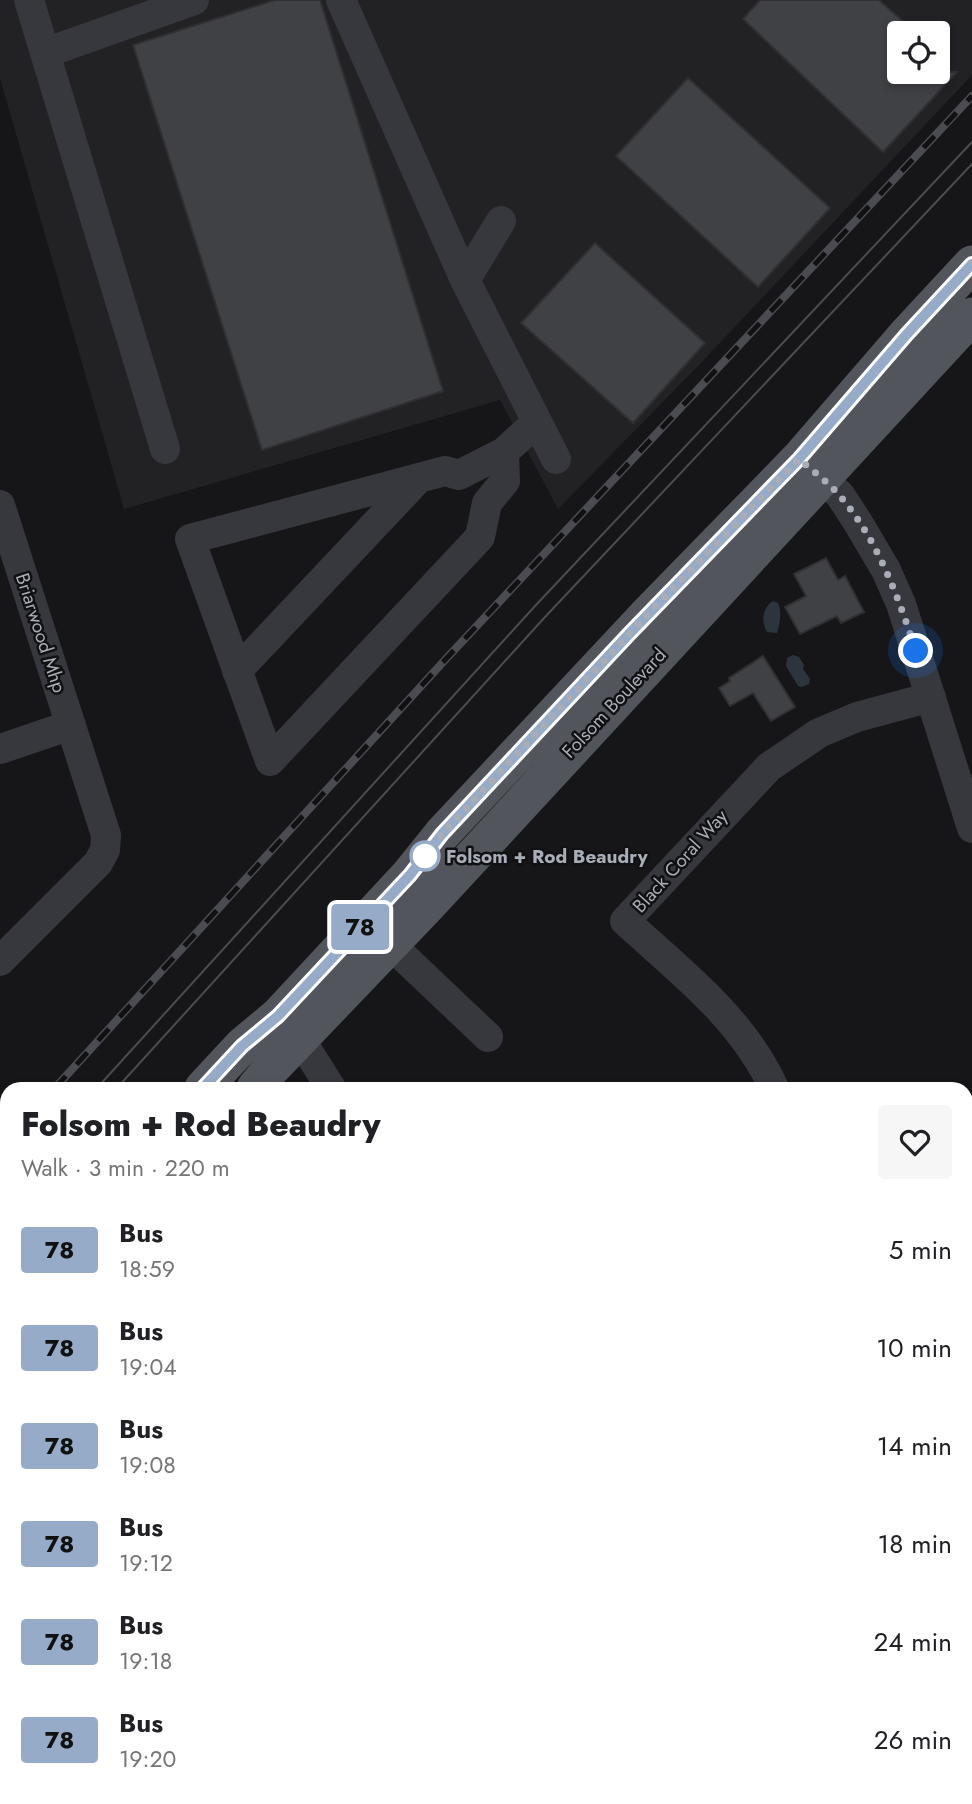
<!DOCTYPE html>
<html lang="en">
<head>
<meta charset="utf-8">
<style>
	body { margin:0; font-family:Jost,sans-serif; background:#f6f6f6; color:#202124; height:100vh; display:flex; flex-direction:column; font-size:26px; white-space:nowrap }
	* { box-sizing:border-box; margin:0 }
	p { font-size:23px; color:#757577 }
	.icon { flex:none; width:38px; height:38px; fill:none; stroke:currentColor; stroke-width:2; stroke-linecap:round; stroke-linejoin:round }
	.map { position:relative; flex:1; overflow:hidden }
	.sheet { position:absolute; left:0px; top:1082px; width:973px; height:723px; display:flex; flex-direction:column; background:#fff; border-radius:21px 21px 0 0; box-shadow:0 4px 10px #0003 }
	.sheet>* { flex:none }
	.badge { padding:0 14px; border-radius:5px; font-size:24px; line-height:46px }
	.tools { position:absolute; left:887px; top:21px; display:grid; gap:14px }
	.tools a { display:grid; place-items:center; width:63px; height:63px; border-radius:7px; background:#fff; box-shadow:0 4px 10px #0003; font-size:35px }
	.you { position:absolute; width:35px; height:35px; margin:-18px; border:5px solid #fff; border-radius:50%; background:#1a73e8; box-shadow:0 0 0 10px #1a73e833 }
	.map>.badge { position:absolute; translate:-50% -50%; box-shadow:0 0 0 4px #fff }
	.round { display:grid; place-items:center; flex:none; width:74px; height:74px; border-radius:7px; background:#f6f6f6 }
	.head { display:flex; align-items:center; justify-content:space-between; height:119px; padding:0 21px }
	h1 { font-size:33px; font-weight:800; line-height:52px }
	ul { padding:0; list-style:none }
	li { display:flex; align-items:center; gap:21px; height:98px; padding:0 21px }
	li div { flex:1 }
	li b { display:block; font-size:26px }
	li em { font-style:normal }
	li .badge { min-width:77px; font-weight:700; text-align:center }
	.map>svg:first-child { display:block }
	.built { fill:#222225; fill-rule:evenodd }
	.water { fill:#2c353c }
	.building { fill:#404145; stroke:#303034; stroke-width:2 }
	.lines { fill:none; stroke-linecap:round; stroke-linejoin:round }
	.minor { stroke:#37383d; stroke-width:30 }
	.major { stroke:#53555c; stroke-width:37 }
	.tram { stroke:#4a4c52; stroke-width:2 }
	.rail-casing { stroke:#4a4c52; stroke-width:8 }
	.rail { stroke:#111113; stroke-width:5; stroke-dasharray:16; stroke-linecap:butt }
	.line-casing { stroke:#fff; stroke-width:16 }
	.line { stroke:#96abc7; stroke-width:10 }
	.walk { stroke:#a8adb8; stroke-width:7; stroke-dasharray:0 12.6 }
	.stop-dot { fill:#fff; stroke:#96abc7; stroke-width:3.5 }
	.labels { text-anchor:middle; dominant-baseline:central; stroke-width:5; stroke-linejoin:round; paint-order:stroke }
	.street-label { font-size:19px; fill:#a8adb8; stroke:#111113 }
	.stop-label { font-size:19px; font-weight:bold; fill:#a8adb8; stroke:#111113; text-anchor:start }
</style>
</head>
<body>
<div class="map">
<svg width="972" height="1804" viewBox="0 0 972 1804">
	<rect width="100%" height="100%" fill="#161618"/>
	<path class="built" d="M0,0H972V75L700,364L558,509L500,400L124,509L0,78ZM900,33H938V72H900Z"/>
	<path class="water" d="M773,601L778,603C782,612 780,623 777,633L767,632C761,622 762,608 773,601Z
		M793,655L799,657L804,665L803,669L810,679L809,684L802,687L798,686L786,666L787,658Z"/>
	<path class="building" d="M275,0H320L443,391L262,450L133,45Z
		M760,0H879L916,33H900V72H957L883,152L743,19Z
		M688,78L830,208L758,287L616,156Z
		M595,243L705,343L633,423L521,323Z
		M826,558L838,580L845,576L864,612L841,623L837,616L800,634L785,607L806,596L794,574Z
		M763,656L795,707L771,721L753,693L730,706L719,688L730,681L729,678Z"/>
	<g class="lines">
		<path class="minor" d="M29,0L165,449
			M341,0L465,280L556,459
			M45,53L194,0
			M465,280L501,221
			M504,452L505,481L487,503L480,537L270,761L190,539L445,471L459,475L504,452L537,422
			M805,464L840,495L857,521L886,570L901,604L972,828
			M0,505L106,835L105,850L98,863L0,961
			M237,671L418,479
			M0,749L71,725
			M391,945L488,1037
			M285,1023L300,1039L331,1088
			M774,1088C742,1018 681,972 625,921L769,767L819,733L857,717L931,697
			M966,1382L972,1385
			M966,1440L972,1432
			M0,1444L7,1440
			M0,1564L7,1576
			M0,1696L7,1689
			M70,1797L73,1804
			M724,1797L728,1804
			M918,1797L925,1804"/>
		<path class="major" d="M203,1088L242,1046L278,1016L409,875L442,834L649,613L799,459L907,334L972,264
			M255,1088L269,1071L427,906L972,316
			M0,1310L7,1303
			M0,1371L7,1364"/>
		<path class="tram" d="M97,1088L535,606L972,142
			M117,1088L545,617L972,164
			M0,1195L7,1187
			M0,1216L7,1209"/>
		<defs>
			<path id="rail" d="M55,1088L444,661L972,96
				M0,1149L7,1141"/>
		</defs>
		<use href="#rail" class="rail-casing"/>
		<use href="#rail" class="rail"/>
	</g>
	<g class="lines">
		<defs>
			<path id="line" d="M203,1088L242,1046L278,1016L410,875L442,834L630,633L799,459L907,334L972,264"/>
		</defs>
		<use href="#line" class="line-casing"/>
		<use href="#line" class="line"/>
		<path class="walk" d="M425,856L442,834L649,613L799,459C813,471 828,482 840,496C878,540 898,597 916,651"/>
	</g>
	<circle class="stop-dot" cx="425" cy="856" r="14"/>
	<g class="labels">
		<g class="street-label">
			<text transform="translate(41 633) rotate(72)">Briarwood Mhp</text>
			<text transform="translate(614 703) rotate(-47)">Folsom Boulevard</text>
			<text transform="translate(680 861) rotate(-48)">Black Coral Way</text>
		</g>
		<g class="stop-label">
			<text x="446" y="856">Folsom + Rod Beaudry</text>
		</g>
	</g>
</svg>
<div class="tools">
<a><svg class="icon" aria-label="locate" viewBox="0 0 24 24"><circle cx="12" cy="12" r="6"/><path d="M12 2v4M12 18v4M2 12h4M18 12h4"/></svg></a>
</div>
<div class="you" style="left:916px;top:651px"></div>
<b class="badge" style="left:360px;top:927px;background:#96abc7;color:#111">78</b>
<section class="sheet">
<div class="head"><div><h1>Folsom + Rod Beaudry</h1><p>Walk · 3 min · 220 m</p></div><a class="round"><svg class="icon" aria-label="heart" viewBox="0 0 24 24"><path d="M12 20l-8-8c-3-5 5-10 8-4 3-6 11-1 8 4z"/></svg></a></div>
<ul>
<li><span class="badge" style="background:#96abc7;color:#111">78</span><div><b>Bus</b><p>18:59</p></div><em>5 min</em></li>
<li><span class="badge" style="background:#96abc7;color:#111">78</span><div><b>Bus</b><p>19:04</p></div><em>10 min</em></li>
<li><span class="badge" style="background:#96abc7;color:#111">78</span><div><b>Bus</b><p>19:08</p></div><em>14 min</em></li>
<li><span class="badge" style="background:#96abc7;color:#111">78</span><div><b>Bus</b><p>19:12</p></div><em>18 min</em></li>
<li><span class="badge" style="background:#96abc7;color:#111">78</span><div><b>Bus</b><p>19:18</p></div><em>24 min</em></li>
<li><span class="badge" style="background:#96abc7;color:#111">78</span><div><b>Bus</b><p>19:20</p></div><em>26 min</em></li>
</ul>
</section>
</div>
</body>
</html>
